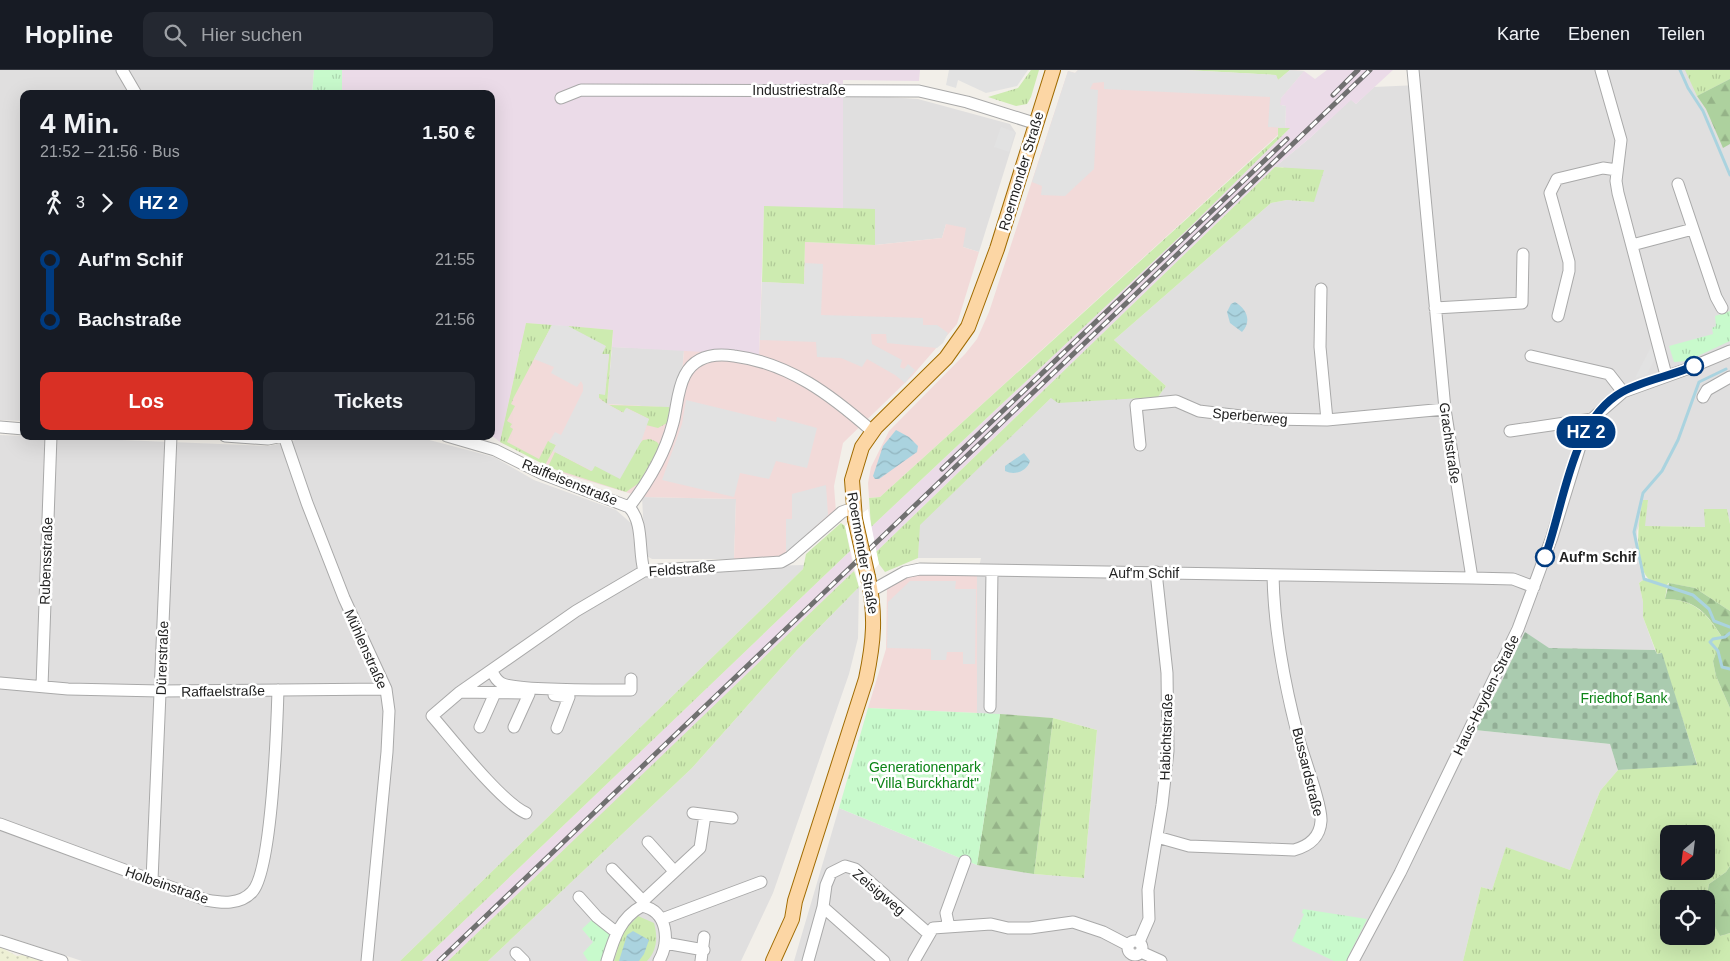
<!DOCTYPE html>
<html lang="de">
<head>
<meta charset="utf-8">
<style>
	body { margin:0; font-family:Arial,sans-serif; background:#242831; color:#f1f3f6; height:100vh; display:flex; flex-direction:column; font-size:19px; white-space:nowrap }
	* { box-sizing:border-box; margin:0 }
	p { font-size:16px; color:#9ea1a6 }
	.icon { flex:none; width:28px; height:28px; fill:none; stroke:currentColor; stroke-width:2; stroke-linecap:round; stroke-linejoin:round }
	.map { position:relative; flex:1; overflow:hidden }
	.details { position:absolute; left:20px; top:20px; width:475px; height:350px; display:flex; flex-direction:column; background:#171b24; border-radius:10px; box-shadow:0 5px 20px #0002 }
	.details>* { flex:none }
	.badge { padding:0 10px; border-radius:16px; font-size:18px; line-height:32px }
	.needle { width:32px; rotate:208deg }
	.buttons { position:absolute; left:1660px; top:755px; display:grid; gap:10px }
	.buttons a { display:grid; place-items:center; width:55px; height:55px; border-radius:10px; background:#171b24; box-shadow:0 5px 20px #0002; font-size:25px }
	.map>.badge { position:absolute; translate:-50% -50%; box-shadow:0 0 0 2px #fff }
	.legs { display:flex; align-items:center; gap:8px; height:55px; padding:0 20px; font-size:16px }
	.legs p { margin-inline-start:auto }
	.overview { display:flex; align-items:center; justify-content:space-between; height:85px; padding:0 20px }
	h1 { font-size:28px; font-weight:700; line-height:38px }
	.primary-button { display:flex; gap:10px; margin-top:auto; padding:10px 20px }
	.primary-button a { flex:1; height:58px; border-radius:10px; background:#d93025; color:#fff; font-size:20px; font-weight:700; line-height:58px; text-align:center }
	.primary-button a+a { background:#242831; color:#f1f3f6 }
	ul { padding:0 20px; list-style:none }
	li { display:flex; align-items:center; gap:18px; height:60px; font-size:19px }
	li i { display:grid; place-items:center; width:8px; height:100%; margin:0 6px; background:currentColor }
	li i::after { content:''; width:12px; height:12px; margin:-6px; border:4px solid; border-radius:50%; background:#171b24 }
	li p { margin-inline-start:auto }
	li:first-child i { background:linear-gradient(#0000 50%,currentColor 0) }
	li:last-child i { background:linear-gradient(currentColor 50%,#0000 0) }
	header { display:flex; align-items:center; gap:30px; box-sizing:border-box; height:70px; padding:0 25px; background:#171b24; border-bottom:1px solid #363941 }
	header strong { font-size:24px }
	nav { display:flex; gap:28px; margin-inline-start:auto; font-size:18px }
	.search { width:350px; height:45px; background:#242831; display:flex; align-items:center; gap:12px; box-sizing:border-box; padding:0 18px; border-radius:10px; color:#9ea1a6; font-size:19px }
	.map>svg:first-child { display:block }
	.residential { fill:#e0dfdf }
	.commercial { fill:#f2dad9 }
	.industrial { fill:#ebdbe8 }
	.farmland { fill:url(#farmland-dots) }
	.grass { fill:url(#grass-tufts); fill-rule:evenodd }
	.forest { fill:url(#forest-firs) }
	.cemetery { fill:url(#cemetery-stones) }
	.park { fill:url(#park-tufts) }
	.parking { fill:#e2e2e2 }
	.water { fill:url(#water-waves) }
	.pier { fill:#fff }
	.lines { fill:none; stroke-linecap:round; stroke-linejoin:round }
	.stream { stroke:#aad3df; stroke-width:3 }
	.minor-casing { stroke:#a9a9a9; stroke-width:13 }
	.major-casing { stroke:#a06b00; stroke-width:16 }
	.minor { stroke:#fff; stroke-width:11 }
	.major { stroke:#fcd6a4; stroke-width:14 }
	.rail-casing { stroke:#707070; stroke-width:5 }
	.rail { stroke:#fff; stroke-width:3; stroke-dasharray:9; stroke-linecap:butt }
	.major-bridge-casing { stroke:#a06b00; stroke-width:16; stroke-linecap:butt }
	.major-bridge { stroke:#fcd6a4; stroke-width:14 }
	.line-1-casing { stroke:#fff; stroke-width:11 }
	.line-1 { stroke:#003b80; stroke-width:8 }
	.stop-1-dot { fill:#fff; stroke:#003b80; stroke-width:2.5 }
	.labels { text-anchor:middle; dominant-baseline:central; stroke-width:5; stroke-linejoin:round; paint-order:stroke }
	.street-label { font-size:14px; fill:#222; stroke:#fff }
	.stop-label { font-size:14px; font-weight:bold; fill:#222; stroke:#fff; text-anchor:start }
	.park-label { font-size:14px; fill:#0c8416; stroke:#fff }
</style>
</head>
<body>
<header>
<strong>Hopline</strong>
<div class="search"><svg class="icon" aria-label="search" viewBox="0 0 24 24"><circle cx="10" cy="10" r="6"/><path d="M15 15l6 6"/></svg>Hier suchen</div>
<nav><a>Karte</a><a>Ebenen</a><a>Teilen</a></nav>
</header>
<div class="map">
<svg width="1730" height="891" viewBox="0 0 1730 891">
	<defs>
		<pattern id="farmland-dots" width="8" height="8" patternUnits="userSpaceOnUse" patternTransform="scale(1.25)"><rect width="8" height="8" fill="#eef0d5"/><path d="M2 2h.1M6 6h.1" fill="none" stroke="#ccceb7" stroke-width="1.8" stroke-linecap="round"/></pattern>
		<pattern id="grass-tufts" width="24" height="20" patternUnits="userSpaceOnUse" patternTransform="scale(1.25)"><rect width="24" height="20" fill="#cdebb0"/><path d="M3 7l-1-3M5 7V3M7 7l1-3M15 17l-1-3M17 17v-4M19 17l1-3" fill="none" stroke="#b0c997"/></pattern>
		<pattern id="forest-firs" width="22" height="20" patternUnits="userSpaceOnUse" patternTransform="scale(1.25)"><rect width="22" height="20" fill="#add19e"/><path d="M5 1l3.5 6h-7zM16 11l3.5 6h-7z" fill="#95b388"/></pattern>
		<pattern id="cemetery-stones" width="16" height="16" patternUnits="userSpaceOnUse" patternTransform="scale(1.25)"><rect width="16" height="16" fill="#aacbaf"/><path d="M2 7V4a2 2 0 0 1 4 0v3zM10 15v-3a2 2 0 0 1 4 0v3z" fill="#92ae96"/></pattern>
		<pattern id="park-tufts" width="24" height="20" patternUnits="userSpaceOnUse" patternTransform="scale(1.25)"><rect width="24" height="20" fill="#c8facc"/><path d="M3 7l-1-3M5 7V3M7 7l1-3M15 17l-1-3M17 17v-4M19 17l1-3" fill="none" stroke="#acd6af"/></pattern>
		<pattern id="water-waves" width="16" height="10" patternUnits="userSpaceOnUse" patternTransform="scale(1.25)"><rect width="16" height="10" fill="#aad3df"/><path d="M0 5q4-4 8 0t8 0" fill="none" stroke="#92b5bf"/></pattern>
	</defs>
	<rect width="100%" height="100%" fill="#f2efe9"/>
	<path class="residential" d="M0,0H314L312,24H24V351L0,350Z
		M1418,0H1730V454L1727,439H1705V457L1644,456L1648,430L1637,461L1636,482L1643,510L1639,513L1643,532V547L1655,580L1548,578L1499,617L1475,660L1610,674L1618,700L1600,721L1570,800L1506,778L1492,820L1481,817L1463,891H794L839,738L977,795L1034,804L1084,808L1097,660L1053,648L977,643V506L981,488H918L919,455L1051,328L1158,327L1166,316L1114,270L1271,133L1287,130L1314,132L1283,97H1275L1311,67L1351,29L1356,34L1374,17L1418,15Z
		M842,24L918,29L1010,54L1016,63L979,182L963,177L946,154L942,168L875,175V139H843Z
		M612,277L684,280L679,338L607,334Z
		M0,365L269,376L304,368L418,367L494,387L534,410L616,440L632,454L638,507L656,504L766,496L804,495L803,499L400,891H82L0,864Z
		M642,427L736,429L734,489H652L645,485Z
		M859,517L858,568L849,604L773,823L741,891H488L692,698L797,580Z"/>
	<path class="commercial" d="M1078,0H1185L1283,6L1290,0L1304,1L1281,28L1285,58H1279L1278,65L880,427L869,428L868,413L871,397L889,361L965,284L977,269L989,242L1068,1L1075,3Z
		M946,154L966,158L963,177L979,182L957,254L912,306L843,373L834,416L836,442L792,481L774,489H734L736,429L642,427L565,404L500,372L526,253L613,260L607,334L679,338L684,280L759,284L762,212L804,214L805,172L875,175L942,168Z
		M926,502L977,506V643L868,638L886,579L887,517L909,503Z"/>
	<path class="industrial" d="M342,0H920L919,11L843,10V139L764,137L759,285L612,277L613,260L526,253L500,372L491,365V24H342Z
		M1327,0H1393L1356,34L1351,30L1311,67L1275,97L876,482L871,457L1190,157L1289,59L1285,58L1286,36L1280,35L1281,28L1304,1L1315,9Z
		M850,481L854,501L669,680L448,891H422Z"/>
	<path class="farmland" d="M0,877L17,886L23,885L42,891H0Z"/>
	<path class="grass" d="M1031,0H1039L1031,27L1027,34L1016,36L988,27L1018,18Z
		M1185,0H1290L1278,10L1276,5Z
		M1685,0H1730V9L1697,26Z
		M1278,58H1290L1190,157L871,457L869,428L880,427L1278,66Z
		M1275,97L1324,100L1314,132L1287,130L1271,133L1114,270L1166,316L1158,327L1058,333L1051,328L920,455L918,488L885,502L879,494L876,482Z
		M764,136L875,139V175L805,172L804,214L762,212Z
		M526,253L552,255L514,327L511,334L515,336L507,351L512,354L510,357L513,359L507,372L539,389L548,371L556,375L545,395L500,372Z
		M568,256L613,260L607,334L598,327L599,324H605L609,285L602,284V282Z
		M609,335L669,337L670,338L667,353L658,358L646,355L649,349L627,338L624,343Z
		M650,369L657,372L660,376L639,413L626,422L548,397L555,382L591,401L595,395L639,374L643,370Z
		M1643,430H1648L1645,456L1705,457L1704,439H1727L1730,454V541L1695,518L1668,513L1667,516L1657,514L1667,517L1665,529C1695,529 1707,544 1722,567L1713,591L1716,606L1730,638V796L1726,802L1709,814L1706,829H1669V866H1706V838L1720,866L1730,863V891H1463L1481,817L1492,820L1506,777L1570,800L1600,721L1618,700L1697,694L1661,583L1657,584L1643,547V532L1639,513L1643,510L1654,513C1632,502 1638,449 1643,430ZM1669,764H1706V801H1669Z
		M841,453L845,456L850,481L422,891H400L803,499L806,484Z
		M854,501L859,517L797,580L692,698L488,891H448Z
		M1053,648L1097,660L1084,808L1034,804Z
		M638,846L654,853C658,867 657,881 647,891H614L622,863Z"/>
	<path class="forest" d="M1730,9V74L1723,78L1706,39L1697,26Z
		M1669,513L1695,518L1730,541V638L1716,606L1713,591L1722,567C1707,543 1695,529 1665,529Z
		M1000,644L1053,648L1034,804L977,795Z
		M1730,796V863L1720,866C1709,845 1704,838 1709,814L1726,802Z"/>
	<path class="cemetery" d="M1525,562L1549,578L1655,580L1657,584L1662,583L1697,695L1618,700L1610,674L1475,660L1499,617Z"/>
	<path class="park" d="M314,0H342V24H312Z
		M1730,241V271L1687,291L1674,292L1669,276L1713,264L1712,258L1716,256L1715,246Z
		M868,638L1000,644L977,795L839,738Z
		M1303,839L1367,849L1346,891H1334L1292,871L1304,844L1302,843Z
		M596,846L612,865L604,891H588L583,883L593,872L582,859Z"/>
	<path class="parking" d="M949,0H1028L1017,16L986,23L958,10L956,18L946,15Z
		M1078,0H1185L1276,5L1278,10L1290,0L1304,1L1281,28L1280,35L1286,36L1285,58L1268,57L1270,27L1104,19V12L1093,13L1090,19L1098,20L1094,99L1065,126L1041,125L1042,116L1032,112L1068,1L1075,3Z
		M1001,57L1015,62L1009,82L994,77Z
		M805,193L823,194L821,245L923,248V255H937L948,263L943,273L937,278L887,273L886,264H871L872,274L902,290L900,297L904,299L908,294L915,300L905,313L895,305L867,289L862,297L841,288L817,287L816,272L760,270L762,212L804,214Z
		M552,255L568,256L606,276L602,284H609L605,325L599,324V329L623,343L626,338L649,349L641,372L620,409L595,396L592,401L553,381L556,375L549,372L555,362L561,365L583,321V315L581,311L577,317L551,303L554,297L534,289Z
		M1652,275L1655,288L1647,304L1635,308Z
		M686,330L776,352L777,347L817,358L807,398L776,391L769,409L740,403L734,427L662,410L682,354Z
		M826,415L828,445L786,483V449H792V424Z
		M910,511H956L955,519H976L975,594H963V582H947L946,590H931V579L887,578L888,532Z"/>
	<path class="water" d="M1235,232C1247,239 1252,251 1242,262L1230,253L1227,242L1231,234Z
		M896,360L909,367L918,376L917,382L879,409H875L873,406L883,376Z
		M1024,383L1030,391C1027,401 1015,406 1005,401V396Z
		M633,861L649,870L644,884L639,891H619L627,865Z"/>
	<path class="pier" d="M868,439L879,494L859,517L845,456Z"/>
	<g class="lines">
		<path class="stream" d="M1680,0L1688,18L1703,41L1730,105
			M1726,299L1699,312L1678,370L1662,401L1643,423L1634,462L1644,509L1693,525L1709,539L1714,551L1730,557
			M1730,563L1725,567L1713,569L1710,572L1718,581L1722,597L1730,599"/>
		<defs>
			<path id="minor" d="M122,0L136,24
				M1413,0L1445,339L1472,508
				M1601,0L1621,70L1616,111L1618,123L1666,305
				M561,28L581,20L919,21L967,32L1034,53
				M1678,114L1716,227L1722,238
				M1632,175L1693,159
				M1321,219L1320,277L1327,350
				M1435,238L1522,233L1523,184
				M1558,246L1569,201V192L1550,123L1557,109L1603,98L1617,100
				M1531,286L1609,304L1623,322
				M1703,327L1707,320L1730,307
				M0,357L24,359
				M1510,361L1592,349
				M225,366L268,369L283,366
				M284,366L307,433L344,528L386,619L389,641L387,682L367,891
				M447,366L495,380L543,404L629,437C644,453 638,479 644,501
				M1140,375L1136,335L1176,331L1199,341L1266,349L1327,350L1445,339
				M629,437C649,411 665,384 673,353C677,338 677,320 685,305C695,286 714,283 734,286C789,293 831,325 872,361
				M871,521L905,502L920,499L1472,508L1513,509L1534,517
				M492,601C494,606 496,610 501,613C514,621 610,620 631,620V609
				M0,613L68,619L160,621L386,619
				M42,616L51,366
				M460,622L525,623
				M554,625L569,627L557,658
				M990,637L992,501
				M480,657L495,623
				M514,657L529,624
				M526,743C501,732 452,669 432,646L460,622L576,541L644,501L781,492L790,487L842,442L853,438
				M693,743L732,748
				M0,754L206,830C222,833 240,835 252,822C272,802 277,654 278,620
				M1157,767L1189,776L1294,780C1309,776 1320,767 1321,751C1322,736 1304,688 1299,670C1285,617 1274,561 1273,505
				M648,772L674,801
				M612,799L643,831L642,836
				M152,810L171,366
				M579,827L597,847L616,862
				M643,831L700,778L705,745
				M823,837L884,891
				M662,849L761,812
				M949,857L946,843L965,791
				M1128 878a7 7 0 1 1 14 0a7 7 0 1 1-14 0Z
				M0,871L62,891
				M1139,872L1149,849L1148,820L1162,735L1168,681L1167,603L1156,502
				M665,873L704,880
				M1141,882L1161,891
				M516,883L524,891
				M607,891C614,868 620,848 642,836C668,841 670,871 659,891
				M701,891L704,867
				M808,891L823,837L826,815L831,803L845,796L855,799L929,864
				M914,891L933,858L991,854L1008,858H1030L1073,852L1103,862L1128,875
				M1353,891L1400,803L1518,559L1552,467L1581,373L1592,349L1623,322L1687,299L1730,281"/>
			<path id="major" d="M855,449L852,410L862,377L876,357L946,288L968,257L997,179L1053,0
				M773,891L792,849L795,831L866,609C874,571 876,545 868,507"/>
		</defs>
		<use href="#minor" class="minor-casing"/>
		<use href="#major" class="major-casing"/>
		<use href="#minor" class="minor"/>
		<use href="#major" class="major"/>
		<defs>
			<path id="rail" d="M1333,25L1358,0
				M942,399L1287,69
				M439,891L1370,0"/>
		</defs>
		<use href="#rail" class="rail-casing"/>
		<use href="#rail" class="rail"/>
		<defs>
			<path id="major-bridge" d="M855,449L868,507"/>
		</defs>
		<use href="#major-bridge" class="major-bridge-casing"/>
		<use href="#major-bridge" class="major-bridge"/>
	</g>
	<g class="lines">
		<defs>
			<path id="line-1" d="M1545,487C1564,436 1571,350 1622,322C1644,310 1671,306 1694,296"/>
		</defs>
		<use href="#line-1" class="line-1-casing"/>
		<use href="#line-1" class="line-1"/>
	</g>
	<g class="stop-1-dot">
		<circle cx="1694" cy="296" r="9"/>
		<circle cx="1545" cy="487" r="9"/>
	</g>
	<g class="labels">
		<g class="street-label">
			<text x="799" y="20">Industriestraße</text>
			<text transform="translate(1021 101) rotate(-73)">Roermonder Straße</text>
			<text transform="translate(1250 346) rotate(5)">Sperberweg</text>
			<text transform="translate(1450 373) rotate(82)">Grachtstraße</text>
			<text transform="translate(570 412) rotate(22)">Raiffeisenstraße</text>
			<text transform="translate(863 483) rotate(80)">Roermonder Straße</text>
			<text transform="translate(46 491) rotate(-88)">Rubensstraße</text>
			<text transform="translate(682 499) rotate(-4)">Feldstraße</text>
			<text x="1144" y="503">Auf'm Schif</text>
			<text transform="translate(366 579) rotate(66)">Mühlenstraße</text>
			<text transform="translate(162 588) rotate(-88)">Dürerstraße</text>
			<text transform="translate(223 621) rotate(-1)">Raffaelstraße</text>
			<text transform="translate(1486 625) rotate(-64)">Haus-Heyden-Straße</text>
			<text transform="translate(1166 667) rotate(-88)">Habichtstraße</text>
			<text transform="translate(1308 702) rotate(76)">Bussardstraße</text>
			<text transform="translate(167 815) rotate(19)">Holbeinstraße</text>
			<text transform="translate(879 822) rotate(40)">Zeisigweg</text>
		</g>
		<g class="stop-label">
			<text x="1559" y="487">Auf'm Schif</text>
		</g>
		<g class="park-label">
			<text x="1624" y="628">Friedhof Bank</text>
			<text x="925" y="697">Generationenpark<tspan x="925" dy="16">"Villa Burckhardt"</tspan></text>
		</g>
	</g>
</svg>
<div class="buttons">
<a><svg class="needle" viewBox="-14 -14 28 28"><path d="M0-13l5 13h-10z" fill="#e53935"/><path d="M0 13l5-13h-10z" fill="#9ea1a6"/></svg></a>
<a><svg class="icon" aria-label="locate" viewBox="0 0 24 24"><circle cx="12" cy="12" r="6"/><path d="M12 2v4M12 18v4M2 12h4M18 12h4"/></svg></a>
</div>
<b class="badge" style="left:1586px;top:362px;background:#003b80;color:#fff">HZ 2</b>
<section class="details">
<div class="overview"><div><h1>4 Min.</h1><p>21:52 – 21:56 · Bus</p></div><b>1.50 €</b></div>
<div class="legs"><svg class="icon" aria-label="walk" viewBox="0 0 24 24"><circle cx="13" cy="4" r="2"/><path d="M13 8l-2 6 4 7M11 14l-3 7M7 12l3-4h3l4 4"/></svg>3<svg class="icon" aria-label="forward" viewBox="0 0 24 24"><path d="M9 5l7 7-7 7"/></svg><b class="badge" style="background:#003b80;color:#fff">HZ 2</b></div>
<ul>
<li><i style="color:#003b80"></i><b>Auf'm Schif</b><p>21:55</p></li>
<li><i style="color:#003b80"></i><b>Bachstraße</b><p>21:56</p></li>
</ul>
<div class="primary-button"><a>Los</a><a>Tickets</a></div>
</section>
</div>
</body>
</html>
